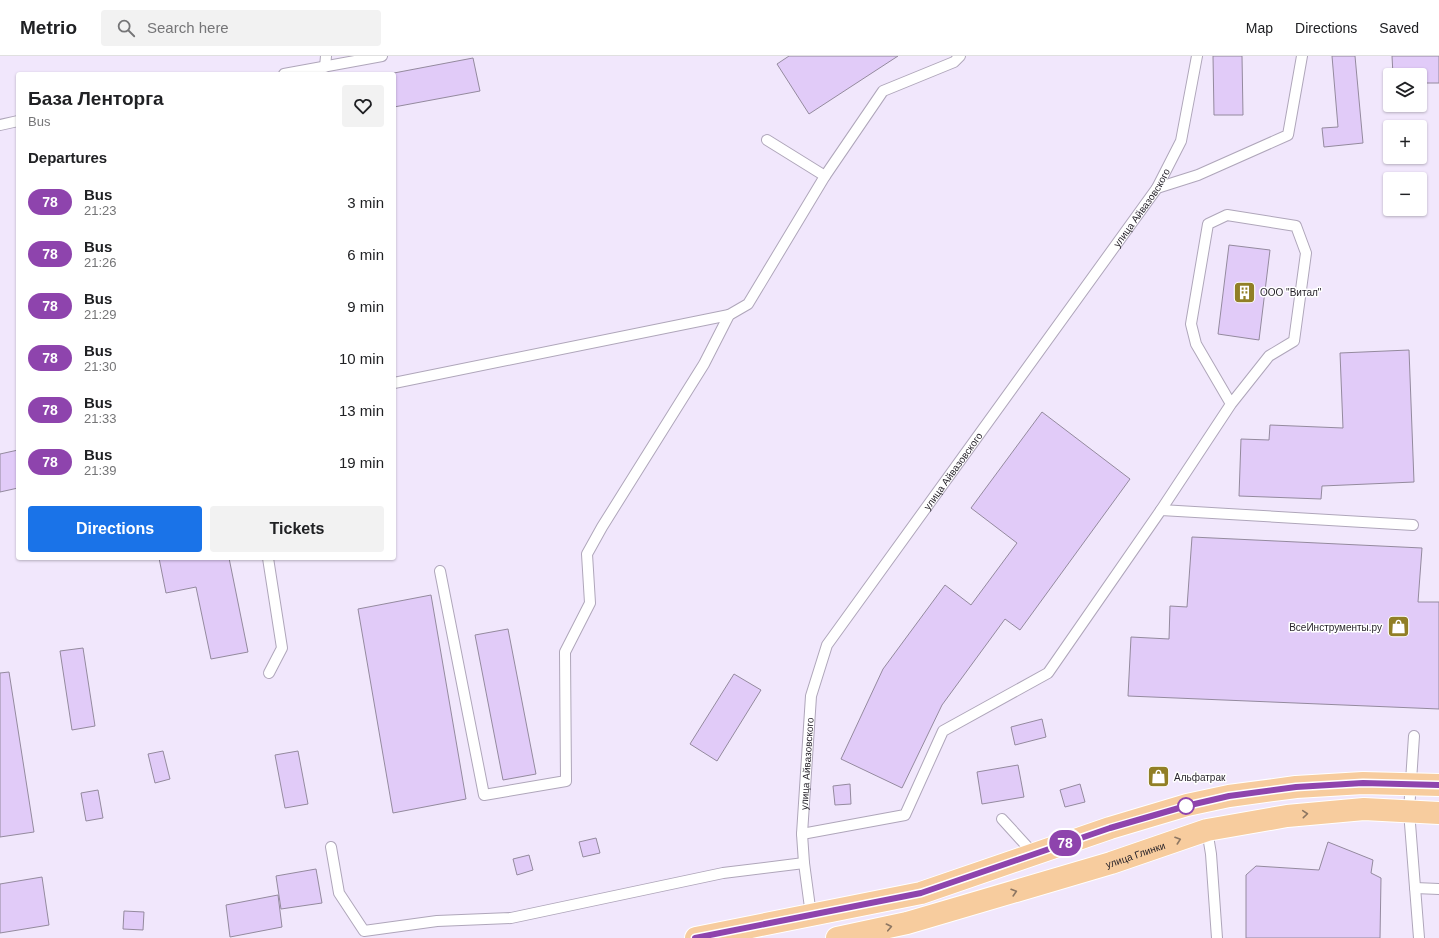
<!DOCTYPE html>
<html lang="en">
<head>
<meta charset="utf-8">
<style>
	body { margin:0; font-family:Arial,sans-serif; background:#f2f2f2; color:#202124; height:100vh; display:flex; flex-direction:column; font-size:15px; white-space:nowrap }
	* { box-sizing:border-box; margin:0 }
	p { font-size:13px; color:#757577 }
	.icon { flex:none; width:22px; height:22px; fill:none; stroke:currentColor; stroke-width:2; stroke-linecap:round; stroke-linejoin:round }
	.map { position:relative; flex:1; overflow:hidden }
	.drawer { position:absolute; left:16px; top:16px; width:380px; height:488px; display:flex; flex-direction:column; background:#fff; border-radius:4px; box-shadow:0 1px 3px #0004 }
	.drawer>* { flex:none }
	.badge { padding:0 8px; border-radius:13px; font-size:14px; line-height:26px }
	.fabs { position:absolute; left:1383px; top:12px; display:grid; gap:8px }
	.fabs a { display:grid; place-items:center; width:44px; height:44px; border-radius:4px; background:#fff; box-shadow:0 1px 3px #0004; font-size:20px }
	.map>.badge { position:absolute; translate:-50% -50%; box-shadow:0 0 0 2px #fff }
	h2 { padding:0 12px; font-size:15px; line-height:36px }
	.round { display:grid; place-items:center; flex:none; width:42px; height:42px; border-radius:4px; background:#f2f2f2 }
	.overview { display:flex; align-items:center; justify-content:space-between; height:68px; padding:0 12px }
	h1 { font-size:19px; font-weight:700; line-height:30px }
	.button { display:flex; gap:8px; margin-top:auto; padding:8px 12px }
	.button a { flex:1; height:46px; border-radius:4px; background:#1a73e8; color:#fff; font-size:16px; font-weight:700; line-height:46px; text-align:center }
	.button a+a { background:#f2f2f2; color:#202124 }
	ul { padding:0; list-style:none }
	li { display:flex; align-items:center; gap:12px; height:52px; padding:0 12px }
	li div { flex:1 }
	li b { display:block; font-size:15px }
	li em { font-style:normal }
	li .badge { min-width:44px; font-weight:700; text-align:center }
	header { display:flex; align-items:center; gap:24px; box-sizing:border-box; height:56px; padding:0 20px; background:#fff; border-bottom:1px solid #e0e0e0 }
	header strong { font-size:19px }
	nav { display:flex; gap:22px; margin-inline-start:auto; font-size:14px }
	.search { width:280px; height:36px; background:#f2f2f2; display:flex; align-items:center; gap:10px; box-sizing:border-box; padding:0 14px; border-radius:4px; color:#757577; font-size:15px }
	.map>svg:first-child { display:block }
	.building { fill:#e1cbf8; stroke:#948a9e }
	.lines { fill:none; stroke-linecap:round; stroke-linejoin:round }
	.service-casing { stroke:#afa6ba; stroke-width:12 }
	.trunk-casing { stroke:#fff; stroke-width:24 }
	.service { stroke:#fff; stroke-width:10 }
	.trunk { stroke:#f7cc9e; stroke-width:22 }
	.oneway { stroke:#8d7662 }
	.line-casing { stroke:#fff; stroke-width:9 }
	.line { stroke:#8e44ad; stroke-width:6 }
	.stop-dot { fill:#fff; stroke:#8e44ad; stroke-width:2 }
	.labels { text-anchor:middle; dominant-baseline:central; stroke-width:3; stroke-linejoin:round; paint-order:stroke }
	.street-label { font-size:10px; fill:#231f27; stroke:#fff }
	.poi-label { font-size:10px; fill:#231f27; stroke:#fff; text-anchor:start }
</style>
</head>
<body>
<header>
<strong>Metrio</strong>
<div class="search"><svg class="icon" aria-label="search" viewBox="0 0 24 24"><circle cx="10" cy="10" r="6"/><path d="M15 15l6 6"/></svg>Search here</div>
<nav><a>Map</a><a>Directions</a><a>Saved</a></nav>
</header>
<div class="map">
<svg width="1439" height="882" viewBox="0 0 1439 882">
	<rect width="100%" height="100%" fill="#f1e7fc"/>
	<path class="building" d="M789,0H898L809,58L777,8Z
		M1213,0H1242L1243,59H1214Z
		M1332,0H1355L1363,87L1324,91L1322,72L1338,71Z
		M1392,0H1439V27H1420V19H1393Z
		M473,2L480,35L394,51V17Z
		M1229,189L1270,194L1259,284L1218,278Z
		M1409,294L1414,426L1322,430L1321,443L1239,440L1241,383L1269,384L1270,369L1343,372L1340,297Z
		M1042,356L1130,423L1020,574L1005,563L942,649L902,732L841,703L883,613L945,529L971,549L1017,487L971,452Z
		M18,394V432L0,436V398Z
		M1192,481L1422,492L1418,546H1439V653L1128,640L1131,581L1169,583L1170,550L1187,551Z
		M159,502H229L248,596L211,603L196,531L166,537Z
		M431,539L466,743L393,757L358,553Z
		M508,573L536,718L503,724L475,579Z
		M83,592L95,670L72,674L60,595Z
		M9,616L34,776L0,781V617Z
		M734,618L761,634L717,705L690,688Z
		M1042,663L1046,681L1015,689L1011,671Z
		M163,695L170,723L155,727L148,698Z
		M298,695L308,748L285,752L275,699Z
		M1018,709L1024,741L982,748L977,716Z
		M850,728L851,748L835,749L833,730Z
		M1080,728L1085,746L1065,751L1060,734Z
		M98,734L103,762L86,765L81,737Z
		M596,782L600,797L583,801L579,786Z
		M1328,786L1373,804L1371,817L1381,822L1380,882H1246V819L1256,810L1319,814Z
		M529,799L533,814L517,819L513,803Z
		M316,813L322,847L281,853L276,820Z
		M42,821L49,869L0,877V828Z
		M278,839L282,871L230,881L226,849Z
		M124,855L144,856L143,874L123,873Z"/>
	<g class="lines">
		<defs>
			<g id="service">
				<path d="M325,11L326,0"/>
				<path d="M284,18L382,0"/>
				<path d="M0,69L18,65"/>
				<path d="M825,120L883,35L954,6L960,0"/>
				<path d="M1157,132L1198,119L1288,79L1302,0"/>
				<path d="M394,327L729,259"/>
				<path d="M1161,454L1231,348L1269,300L1294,285L1306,197L1296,170L1227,159L1208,168L1191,268L1196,288L1231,348"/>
				<path d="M268,502L282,592L269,617"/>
				<path d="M440,515L484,739L566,725L565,596L590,547L587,498L602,471L704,308L729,259L748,248L825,120L767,84"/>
				<path d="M1414,680L1409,755L1419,882"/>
				<path d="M1002,763L1034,798"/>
				<path d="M1207,774L1211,798L1217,882"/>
				<path d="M802,778L905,759L943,675L1048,617L1161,454L1413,469"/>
				<path d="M331,791L339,837L364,875L437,865L511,862L723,817L804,807"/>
				<path d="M1415,832L1439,833"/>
				<path id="s1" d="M811,859L804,807L802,778L811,640L827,589L1157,132L1181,85L1197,0"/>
			</g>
			<g id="trunk">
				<path d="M696,882L921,837L1110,772L1187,749L1229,740L1296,731L1363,727L1439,729"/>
				<path id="s2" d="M837,882L907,867L1111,807L1207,774L1287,760L1364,753L1439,757"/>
			</g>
		</defs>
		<use href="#service" class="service-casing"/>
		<use href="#trunk" class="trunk-casing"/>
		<use href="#service" class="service"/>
		<use href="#trunk" class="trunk"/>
	</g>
	<defs><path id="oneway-chevron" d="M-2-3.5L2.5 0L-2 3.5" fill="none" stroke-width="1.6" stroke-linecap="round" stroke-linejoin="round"/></defs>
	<g class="oneway">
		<use href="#oneway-chevron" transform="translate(1305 758) rotate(-5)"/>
		<use href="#oneway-chevron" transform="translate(1178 784) rotate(-19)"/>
		<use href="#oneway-chevron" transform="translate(1014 836) rotate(-17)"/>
		<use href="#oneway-chevron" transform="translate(889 871) rotate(-12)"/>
	</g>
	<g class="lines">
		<defs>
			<path id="line" d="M695,882L921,837L1110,772L1186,750L1229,740L1296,731L1363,727L1439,729"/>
		</defs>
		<use href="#line" class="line-casing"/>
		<use href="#line" class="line"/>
	</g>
	<defs>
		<symbol id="building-square" viewBox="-11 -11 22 22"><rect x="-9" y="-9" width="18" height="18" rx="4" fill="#917f26" stroke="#fff"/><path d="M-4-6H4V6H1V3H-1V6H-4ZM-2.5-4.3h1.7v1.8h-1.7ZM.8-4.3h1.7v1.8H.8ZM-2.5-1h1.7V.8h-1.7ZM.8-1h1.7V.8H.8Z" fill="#fff"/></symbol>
		<symbol id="shop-square" viewBox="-11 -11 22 22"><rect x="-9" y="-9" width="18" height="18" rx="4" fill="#917f26" stroke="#fff"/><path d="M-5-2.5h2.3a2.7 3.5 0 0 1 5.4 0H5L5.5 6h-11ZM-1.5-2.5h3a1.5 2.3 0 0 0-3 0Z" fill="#fff"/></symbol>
	</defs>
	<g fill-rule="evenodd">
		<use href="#building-square" x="1232" y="224" width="25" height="25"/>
		<use href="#shop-square" x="1386" y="558" width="25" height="25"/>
		<use href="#shop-square" x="1146" y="708" width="25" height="25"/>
	</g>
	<circle class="stop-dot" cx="1186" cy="750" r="8"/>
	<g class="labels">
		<g class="street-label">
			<text stroke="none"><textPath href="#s1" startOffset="812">улица Айвазовского</textPath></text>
			<text stroke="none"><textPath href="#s1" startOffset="488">улица Айвазовского</textPath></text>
			<text stroke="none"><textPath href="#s1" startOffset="152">улица Айвазовского</textPath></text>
			<text stroke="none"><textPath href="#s2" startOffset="310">улица Глинки</textPath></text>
		</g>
		<g class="poi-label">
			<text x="1260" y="236">ООО "Витал"</text>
			<text x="1382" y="571" text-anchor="end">ВсеИнструменты.ру</text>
			<text x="1174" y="721">Альфатрак</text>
		</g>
	</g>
</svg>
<div class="fabs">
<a><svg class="icon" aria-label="layers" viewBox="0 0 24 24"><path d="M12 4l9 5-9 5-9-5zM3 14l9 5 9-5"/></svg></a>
<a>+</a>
<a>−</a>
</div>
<b class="badge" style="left:1065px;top:787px;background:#8e44ad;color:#fff">78</b>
<section class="drawer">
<div class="overview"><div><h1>База Ленторга</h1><p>Bus</p></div><a class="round"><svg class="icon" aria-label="heart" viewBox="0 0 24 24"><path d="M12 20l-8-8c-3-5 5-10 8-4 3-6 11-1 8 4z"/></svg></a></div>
<h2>Departures</h2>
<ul>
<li><span class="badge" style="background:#8e44ad;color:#fff">78</span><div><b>Bus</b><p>21:23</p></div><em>3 min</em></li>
<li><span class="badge" style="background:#8e44ad;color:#fff">78</span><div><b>Bus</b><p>21:26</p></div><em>6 min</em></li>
<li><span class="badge" style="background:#8e44ad;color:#fff">78</span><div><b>Bus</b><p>21:29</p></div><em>9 min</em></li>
<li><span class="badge" style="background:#8e44ad;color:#fff">78</span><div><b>Bus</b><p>21:30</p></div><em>10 min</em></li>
<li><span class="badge" style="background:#8e44ad;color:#fff">78</span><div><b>Bus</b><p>21:33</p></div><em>13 min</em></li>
<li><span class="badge" style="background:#8e44ad;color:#fff">78</span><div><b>Bus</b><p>21:39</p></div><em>19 min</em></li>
</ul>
<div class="button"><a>Directions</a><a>Tickets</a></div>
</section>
</div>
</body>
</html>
